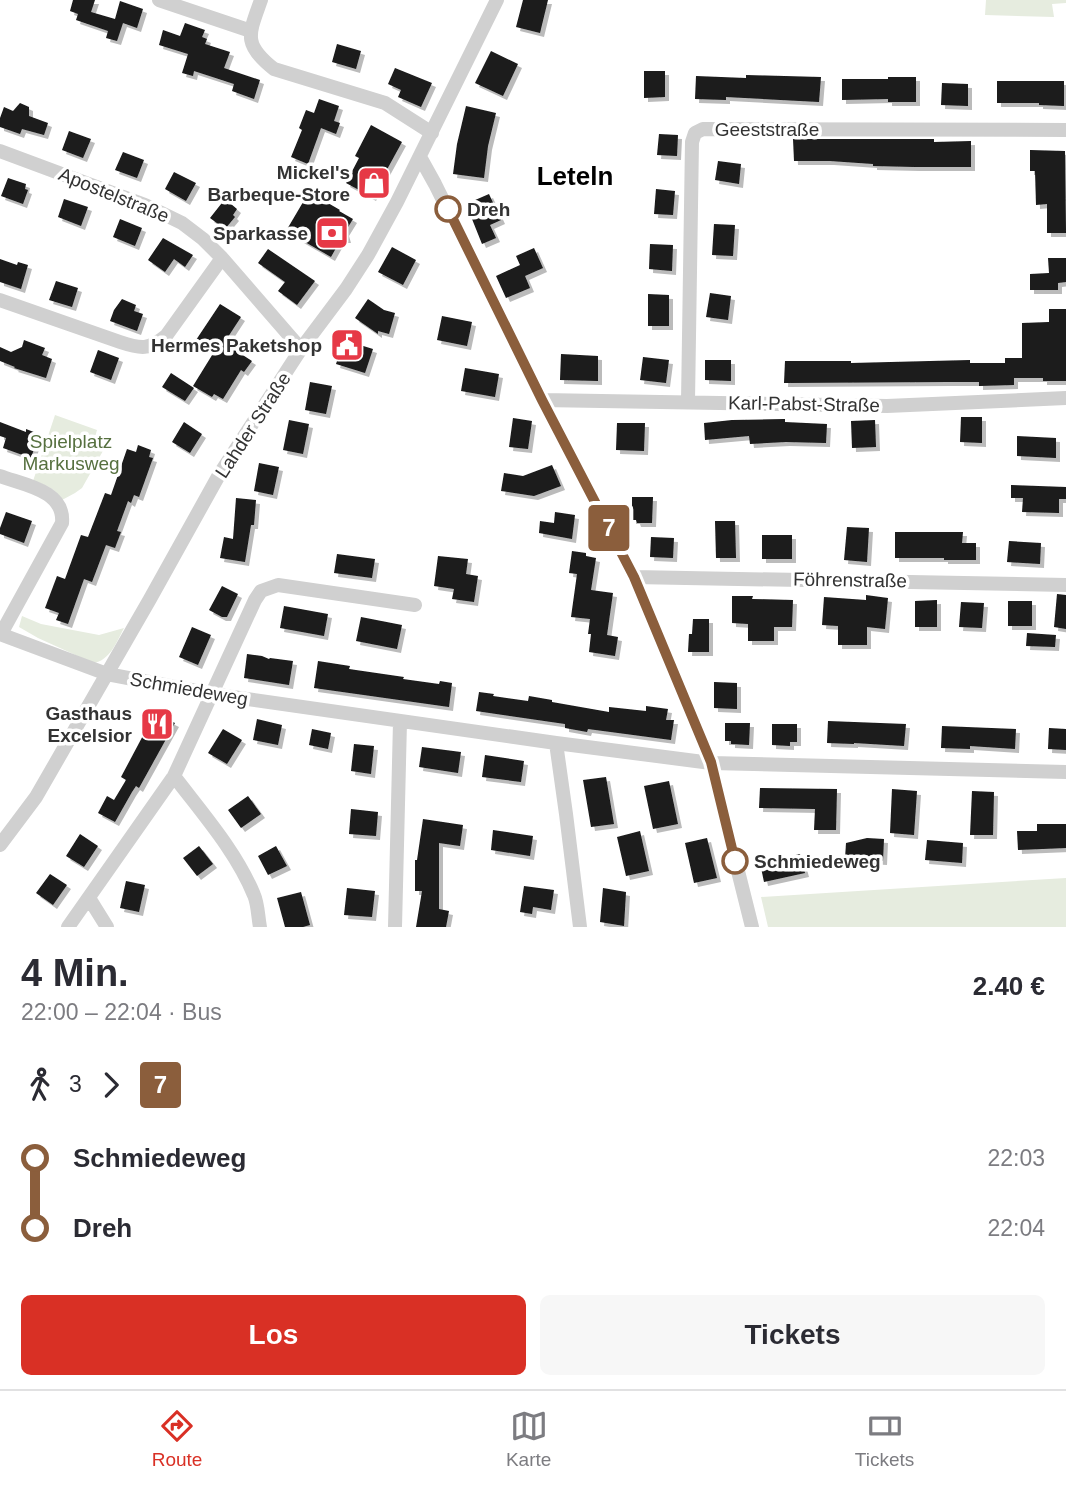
<!DOCTYPE html>
<html lang="de">
<head>
<meta charset="utf-8">
<style>
	body { margin:0; font-family:Arial,sans-serif; background:#f7f7f7; color:#2b2b33; height:100vh; display:flex; flex-direction:column; font-size:26px; white-space:nowrap }
	* { box-sizing:border-box; margin:0 }
	p { font-size:23px; color:#7c7c81 }
	.icon { flex:none; width:38px; height:38px; fill:none; stroke:currentColor; stroke-width:2; stroke-linecap:round; stroke-linejoin:round }
	.map { position:relative; height:927px; overflow:hidden }
	.side { display:flex; flex-direction:column; background:#fff; flex:1 }
	.side>* { flex:none }
	.badge { padding:0 14px; border-radius:5px; font-size:24px; line-height:46px }
	.map>.badge { position:absolute; translate:-50% -50%; box-shadow:0 0 0 4px #fff }
	.legs { display:flex; align-items:center; gap:10px; height:77px; padding:0 21px; font-size:23px }
	.legs p { margin-inline-start:auto }
	.headline { display:flex; align-items:center; justify-content:space-between; height:119px; padding:0 21px }
	h1 { font-size:38px; font-weight:800; line-height:52px }
	.action { display:flex; gap:14px; margin-top:auto; padding:14px 21px }
	.action a { flex:1; height:80px; border-radius:10px; background:#d93025; color:#fff; font-size:28px; font-weight:800; line-height:80px; text-align:center }
	.action a+a { background:#f7f7f7; color:#2b2b33 }
	ul { padding:0 21px; list-style:none }
	li { display:flex; align-items:center; gap:24px; height:70px; font-size:26px }
	li i { display:grid; place-items:center; width:10px; height:100%; margin:0 9px; background:currentColor }
	li i::after { content:''; width:18px; height:18px; margin:-9px; border:5px solid; border-radius:50%; background:#fff }
	li p { margin-inline-start:auto }
	li:first-child i { background:linear-gradient(#0000 50%,currentColor 0) }
	li:last-child i { background:linear-gradient(currentColor 50%,#0000 0) }
	.tab-bar { display:flex; justify-content:space-around; align-items:center; height:98px; border-top:2px solid #e1e1e2; background:#fff; font-size:19px; color:#7c7c81 }
	.tab-bar a { display:grid; justify-items:center; gap:4px }
	.tab-bar .selected { color:#d93025 }
	.map>svg:first-child { display:block }
	.green { fill:#e6ecdf }
	.building { fill:#1a1a1a; filter:url(#shadow) }
	.lines { fill:none; stroke-linecap:round; stroke-linejoin:round }
	.minor { stroke:#d0d0d0; stroke-width:14 }
	.line-1-casing { stroke:#fff; stroke-width:16 }
	.line-1 { stroke:#8b5e3c; stroke-width:10 }
	.stop-1-dot { fill:#fff; stroke:#8b5e3c; stroke-width:3.5 }
	.labels { text-anchor:middle; dominant-baseline:central; stroke-width:7; stroke-linejoin:round; paint-order:stroke }
	.street-label { font-size:19px; fill:#333; stroke:#fff }
	.poi-label { font-size:19px; font-weight:bold; fill:#333; stroke:#fff; text-anchor:end }
	.stop-label { font-size:19px; font-weight:bold; fill:#333; stroke:#fff; text-anchor:start }
	.park-label { font-size:19px; fill:#56703f; stroke:#fff }
	.district-label { font-size:26px; font-weight:bold; fill:#000; stroke:#fff }
</style>
</head>
<body>
<div class="map">
<svg width="1066" height="927" viewBox="0 0 1066 927">
	<defs>
		<filter id="shadow"><feDropShadow dx="4" dy="4" stdDeviation="0" flood-color="#0004"/></filter>
	</defs>
	<rect width="100%" height="100%" fill="#fff"/>
	<path class="green" d="M986,0H1066V3L1052,4L1054,17L985,15Z
		M55,415L97,430L95,437L108,442L82,488L75,493L62,500C55,488 46,485 33,481Z
		M22,616L41,624L99,635L124,628C117,641 110,661 93,663L38,638L19,627Z
		M1066,878V927H768L761,897Z"/>
	<path class="building" d="M73,0H95L91,12L115,19L120,1L143,9L137,28L123,23L117,41L106,38L108,31L76,20L78,14L70,11Z
		M523,0H548L540,33L516,27Z
		M185,23L205,30L202,37L207,39L205,44L230,52L224,68L260,80L254,99L232,91L234,84L194,71L193,76L182,73L188,54L159,45L163,30L180,36Z
		M337,44L361,51L356,69L332,62Z
		M491,51L518,64L503,96L475,83Z
		M395,68L432,83L421,107L398,97L401,90L388,84Z
		M644,71H665V97L644,98Z
		M746,75L821,77L819,102L726,97V100L695,99L696,76L746,78Z
		M888,77H916V102H888V99L842,100V79H888Z
		M997,81H1064V106L1039,105V103H997Z
		M942,83L968,84V106L941,105Z
		M319,99L339,106L334,121L340,123L336,134L321,128L308,164L291,157L302,130L299,128L306,110L314,113Z
		M20,103L29,107V116L48,123L44,135L22,129L20,134L0,127V118L4,107L13,111Z
		M466,106L496,113L488,146L484,178L453,174L457,144Z
		M371,125L402,142L372,197L346,183L359,158L355,156Z
		M69,131L91,139L83,158L62,150Z
		M659,134L678,135L677,156L657,155Z
		M793,139H934V142L971,141V167H915L873,166V164L830,161H794Z
		M1030,150L1065,151L1066,233H1047V204L1036,205L1035,171H1030Z
		M123,152L144,160L137,178L115,170Z
		M718,161L741,164L739,184L715,180Z
		M174,172L196,183L186,201L165,189Z
		M8,178L26,184L25,189L28,190L23,204L1,196Z
		M656,189L675,191L673,215L654,214Z
		M309,192L340,210L339,211L353,219L345,232L347,239H341L331,257L286,231Z
		M489,194L501,220L490,225L496,238L482,244L466,204Z
		M64,199L88,207L81,226L58,217Z
		M225,199L237,209L233,215L235,217L225,229L210,218Z
		M120,219L142,228L135,246L113,237Z
		M714,224L735,225L733,256L712,255Z
		M163,238L193,255L185,267L174,259L165,272L148,260Z
		M650,244L673,245L672,271L649,269Z
		M392,247L416,260L403,285L378,272Z
		M534,248L543,268L525,276L530,288L506,298L496,276L520,265L516,256Z
		M268,249L315,281L297,305L278,291L285,282L258,263Z
		M1048,258H1066V282L1058,283V290H1030V274L1049,273Z
		M0,259L17,265L18,262L28,265L21,289L0,282Z
		M56,281L78,288L72,307L49,300Z
		M710,293L731,296L728,320L706,317Z
		M648,294L669,295V326H648Z
		M122,299L136,305L134,311L143,314L137,331L110,321L114,310Z
		M368,299L384,310L395,313L389,334L378,331V334L355,318Z
		M220,304L241,317L224,343L252,361L244,372L241,370L223,399L214,394L212,397L193,386L214,352L196,340Z
		M1049,309H1066V381H1043V378H1014V385L979,386V382H947L784,383L785,361H851V363L970,360V363H1005V358H1022V323L1049,322Z
		M442,316L472,322L467,346L437,340Z
		M24,340L45,348L42,355L52,359L46,378L14,368L15,367L0,361V347L11,352L22,347Z
		M344,340L373,349L365,373L336,364Z
		M98,350L119,358L111,380L90,372Z
		M561,354L598,356V381L560,380Z
		M643,357L669,360L666,383L640,380Z
		M705,360H731V381L705,380Z
		M465,368L499,374L495,397L461,391Z
		M171,373L194,388L185,401L162,387Z
		M310,382L332,386L326,414L305,410Z
		M961,417H982V443L960,442Z
		M513,418L532,421L528,449L509,447Z
		M785,419V422L827,424L826,443L786,442L750,444L749,436L705,440L704,423L732,420Z
		M289,420L309,424L303,454L283,450Z
		M875,420L876,447L852,448L851,421Z
		M0,422L26,432V429L39,434L31,458L3,448L6,438L0,436Z
		M184,422L202,434L190,453L172,442Z
		M617,423H645L644,451L616,450Z
		M1017,436L1056,438V458L1017,456Z
		M138,445L151,450L149,457L153,458L139,497L134,495L131,503L128,501L117,531L121,532L115,548L106,545L92,582L84,579L68,624L56,620L59,613L45,608L57,576L65,579L81,535L88,537L105,493L111,495L127,449L136,452Z
		M259,463L279,467L273,495L254,491Z
		M552,465L561,486L534,496L501,491L504,473L523,476Z
		M1011,485L1066,487V499H1059V513L1022,512L1023,498H1011Z
		M632,497H653L652,523H637L636,520H632Z
		M236,498L256,500L254,525H251L245,562L220,558L224,537L233,539Z
		M6,512L32,521L24,543L0,534V528Z
		M555,512L575,515L572,539L539,533L540,521L554,523Z
		M715,521H735L736,558H716Z
		M847,527L869,528L867,562L844,560Z
		M895,532H963L962,543H976V560H944V558H895Z
		M762,535H792V559H762Z
		M651,537L674,538L673,558L650,557Z
		M1009,541L1041,543L1040,564L1007,562Z
		M572,551L586,553V556L596,558L591,590L613,593L607,635L618,637L615,656L589,652L591,634H588L590,619L571,617L577,574L569,573Z
		M337,554L375,559L372,578L334,573Z
		M438,556L468,559L466,574L478,576L474,602L452,599L454,589L434,586Z
		M222,586L238,594L227,617H222L209,610Z
		M1057,594L1066,595V629L1054,627Z
		M866,595L888,598L885,629L867,627V645H838V626L822,625L824,597L866,600Z
		M732,596H753L752,599L793,600L792,627H774V641H748V624L732,623Z
		M937,600V627H915V601Z
		M1008,601H1032V626H1008Z
		M961,602L984,603L982,628L959,627Z
		M284,606L328,614L324,636L280,628Z
		M361,617L402,625L397,649L356,641Z
		M693,619H709V652H688L689,634H692Z
		M192,627L211,635L198,665L179,657Z
		M1027,633L1056,635L1055,647L1026,646Z
		M247,654L262,656L269,659L270,658L293,661L289,685L244,678Z
		M318,661L350,666L349,669L404,677L403,679L439,684L440,681L452,683L449,707L314,688Z
		M714,682L737,683V709L714,708Z
		M479,692L494,694L493,696L528,701L529,696L552,700V702L609,712V707L646,711V706L668,709L666,720H674L671,740L588,729L587,732L565,728V724L476,711Z
		M155,713L175,723L139,788L136,786L132,792L115,822L98,813L107,796L114,800L126,780L121,777Z
		M257,719L282,725L278,745L253,740Z
		M828,721L906,724L904,746L854,743V744L827,743Z
		M725,723H750L749,745L731,744V741H725Z
		M772,724H797V742H790V746L772,745Z
		M942,726L1016,729L1015,749L970,746V749L941,748Z
		M1049,728L1066,729V750L1048,749Z
		M223,729L242,740L227,764L208,753Z
		M312,729L331,733L328,749L309,745Z
		M354,744L374,746L371,774L351,771Z
		M422,747L461,752L458,773L419,767Z
		M485,755L524,761L521,782L482,777Z
		M606,777L614,824L591,827L583,780Z
		M669,781L678,824L653,829L644,786Z
		M760,788L837,789L836,830H814L815,809L759,808Z
		M892,789L917,791L914,835L890,833Z
		M972,791L994,792L993,835H970Z
		M248,796L261,814L241,828L228,810Z
		M351,809L378,812L376,836L349,834Z
		M423,819L463,825L460,846L439,843V909L449,911L446,927H416L422,891H415V860H417Z
		M1037,824H1066V848L1018,850L1017,831H1037Z
		M493,830L533,836L530,856L491,850Z
		M640,831L649,871L626,876L617,837Z
		M80,834L98,846L84,867L66,856Z
		M707,838L717,878L694,883L685,843Z
		M867,838L884,839L883,861L845,859L846,843Z
		M927,840L963,843L962,863L925,860Z
		M199,846L213,864L197,876L183,858Z
		M276,846L287,866L268,875L258,856Z
		M800,854L805,873L764,882L760,863Z
		M50,874L67,885L53,905L36,893Z
		M126,881L145,885L139,912L120,908Z
		M524,886L554,890L551,910L533,907L532,914L520,912Z
		M347,888L375,891L372,917L344,915Z
		M603,888L626,892L624,926L600,922Z
		M301,892L310,925L303,927H285L277,898Z"/>
	<g class="lines">
		<path class="minor" d="M159,0L251,31
			M261,0C249,34 242,44 274,69L385,103L432,133
			M0,151L145,205L182,223L203,239L222,258L301,349
			M420,157L435,184L542,400L634,577L711,763L752,927
			M0,300L120,342C141,349 149,350 166,336L222,258
			M542,400L887,406L1066,398
			M688,401L692,142L695,133L703,129L1066,130
			M0,476C24,485 65,490 62,523L1,634
			M634,577L1066,585
			M0,634L107,674L212,694L556,743L711,763L1066,772
			M556,743L566,814L580,927
			M174,776C202,813 236,851 254,895C258,904 258,917 260,927
			M0,845L36,797L150,599L219,475L301,349L346,289L368,255L397,202L497,0
			M89,898L107,927
			M68,927L174,776L255,600L261,591L278,585L415,605
			M395,927L400,722"/>
	</g>
	<g class="lines">
		<defs>
			<path id="line-1" d="M448,209L542,400L634,577L711,762L735,861"/>
		</defs>
		<use href="#line-1" class="line-1-casing"/>
		<use href="#line-1" class="line-1"/>
	</g>
	<defs>
		<symbol id="shop-square" viewBox="-11 -11 22 22"><rect x="-9" y="-9" width="18" height="18" rx="4" fill="#e63946" stroke="#fff"/><path d="M-5-2.5h2.3a2.7 3.5 0 0 1 5.4 0H5L5.5 6h-11ZM-1.5-2.5h3a1.5 2.3 0 0 0-3 0Z" fill="#fff"/></symbol>
		<symbol id="bank-square" viewBox="-11 -11 22 22"><rect x="-9" y="-9" width="18" height="18" rx="4" fill="#e63946" stroke="#fff"/><path d="M-6-4H6V4H-6ZM0-2.3a2.3 2.3 0 1 0 0 4.6a2.3 2.3 0 1 0 0-4.6Z" fill="#fff"/></symbol>
		<symbol id="civic-square" viewBox="-11 -11 22 22"><rect x="-9" y="-9" width="18" height="18" rx="4" fill="#e63946" stroke="#fff"/><path d="M-.6-6.5H3V-4.5H.6V-3L4-1V1h2V6H-6V1h2V-1L-.6-3ZM-1.2 2.5V6h2.4V2.5Z" fill="#fff"/></symbol>
		<symbol id="restaurant-square" viewBox="-11 -11 22 22"><rect x="-9" y="-9" width="18" height="18" rx="4" fill="#e63946" stroke="#fff"/><path d="M-5-6h1v4h1v-4h1v4h1v-4h1v5L-1.5 .5V6h-2V.5L-5-1ZM5-6V6H3V1.5H1.5Q1.5-4 5-6Z" fill="#fff"/></symbol>
	</defs>
	<g fill-rule="evenodd">
		<use href="#shop-square" x="355" y="164" width="38" height="38"/>
		<use href="#bank-square" x="313" y="214" width="38" height="38"/>
		<use href="#civic-square" x="328" y="326" width="38" height="38"/>
		<use href="#restaurant-square" x="138" y="705" width="38" height="38"/>
	</g>
	<g class="stop-1-dot">
		<circle cx="448" cy="209" r="12"/>
		<circle cx="735" cy="861" r="12"/>
	</g>
	<g class="labels">
		<g class="street-label">
			<text x="767" y="129">Geeststraße</text>
			<text transform="translate(114 195) rotate(22)">Apostelstraße</text>
			<text transform="translate(804 404) rotate(1)">Karl-Pabst-Straße</text>
			<text transform="translate(253 425) rotate(-57)">Lahder Straße</text>
			<text transform="translate(850 580) rotate(1)">Föhrenstraße</text>
			<text transform="translate(189 689) rotate(10)">Schmiedeweg</text>
		</g>
		<g class="poi-label">
			<text x="350" y="172">Mickel's<tspan x="350" dy="22">Barbeque-Store</tspan></text>
			<text x="308" y="233">Sparkasse</text>
			<text x="322" y="345">Hermes Paketshop</text>
			<text x="132" y="713">Gasthaus<tspan x="132" dy="22">Excelsior</tspan></text>
		</g>
		<g class="stop-label">
			<text x="467" y="209">Dreh</text>
			<text x="754" y="861">Schmiedeweg</text>
		</g>
		<g class="park-label">
			<text x="71" y="441">Spielplatz<tspan x="71" dy="22">Markusweg</tspan></text>
		</g>
		<g class="district-label">
			<text x="575" y="176">Leteln</text>
		</g>
	</g>
</svg>
<b class="badge" style="left:609px;top:528px;background:#8b5e3c;color:#fff">7</b>
</div>
<section class="side">
<div class="headline"><div><h1>4 Min.</h1><p>22:00 – 22:04 · Bus</p></div><b>2.40 €</b></div>
<div class="legs"><svg class="icon" aria-label="walk" viewBox="0 0 24 24"><circle cx="13" cy="4" r="2"/><path d="M13 8l-2 6 4 7M11 14l-3 7M7 12l3-4h3l4 4"/></svg>3<svg class="icon" aria-label="forward" viewBox="0 0 24 24"><path d="M9 5l7 7-7 7"/></svg><b class="badge" style="background:#8b5e3c;color:#fff">7</b></div>
<ul>
<li><i style="color:#8b5e3c"></i><b>Schmiedeweg</b><p>22:03</p></li>
<li><i style="color:#8b5e3c"></i><b>Dreh</b><p>22:04</p></li>
</ul>
<div class="action"><a>Los</a><a>Tickets</a></div>
</section>
<nav class="tab-bar">
<a class="selected"><svg class="icon" aria-label="directions" viewBox="0 0 24 24"><path d="M12 3l9 9-9 9-9-9zM9 14v-3h6M13 9l2 2-2 2"/></svg>Route</a>
<a><svg class="icon" aria-label="map" viewBox="0 0 24 24"><path d="M3 6l6-2 6 2 6-2v14l-6 2-6-2-6 2zM9 4v14M15 6v14"/></svg>Karte</a>
<a><svg class="icon" aria-label="tickets" viewBox="0 0 24 24"><path d="M3 7h18v10H3zM15 7v10"/></svg>Tickets</a>
</nav>
</body>
</html>
